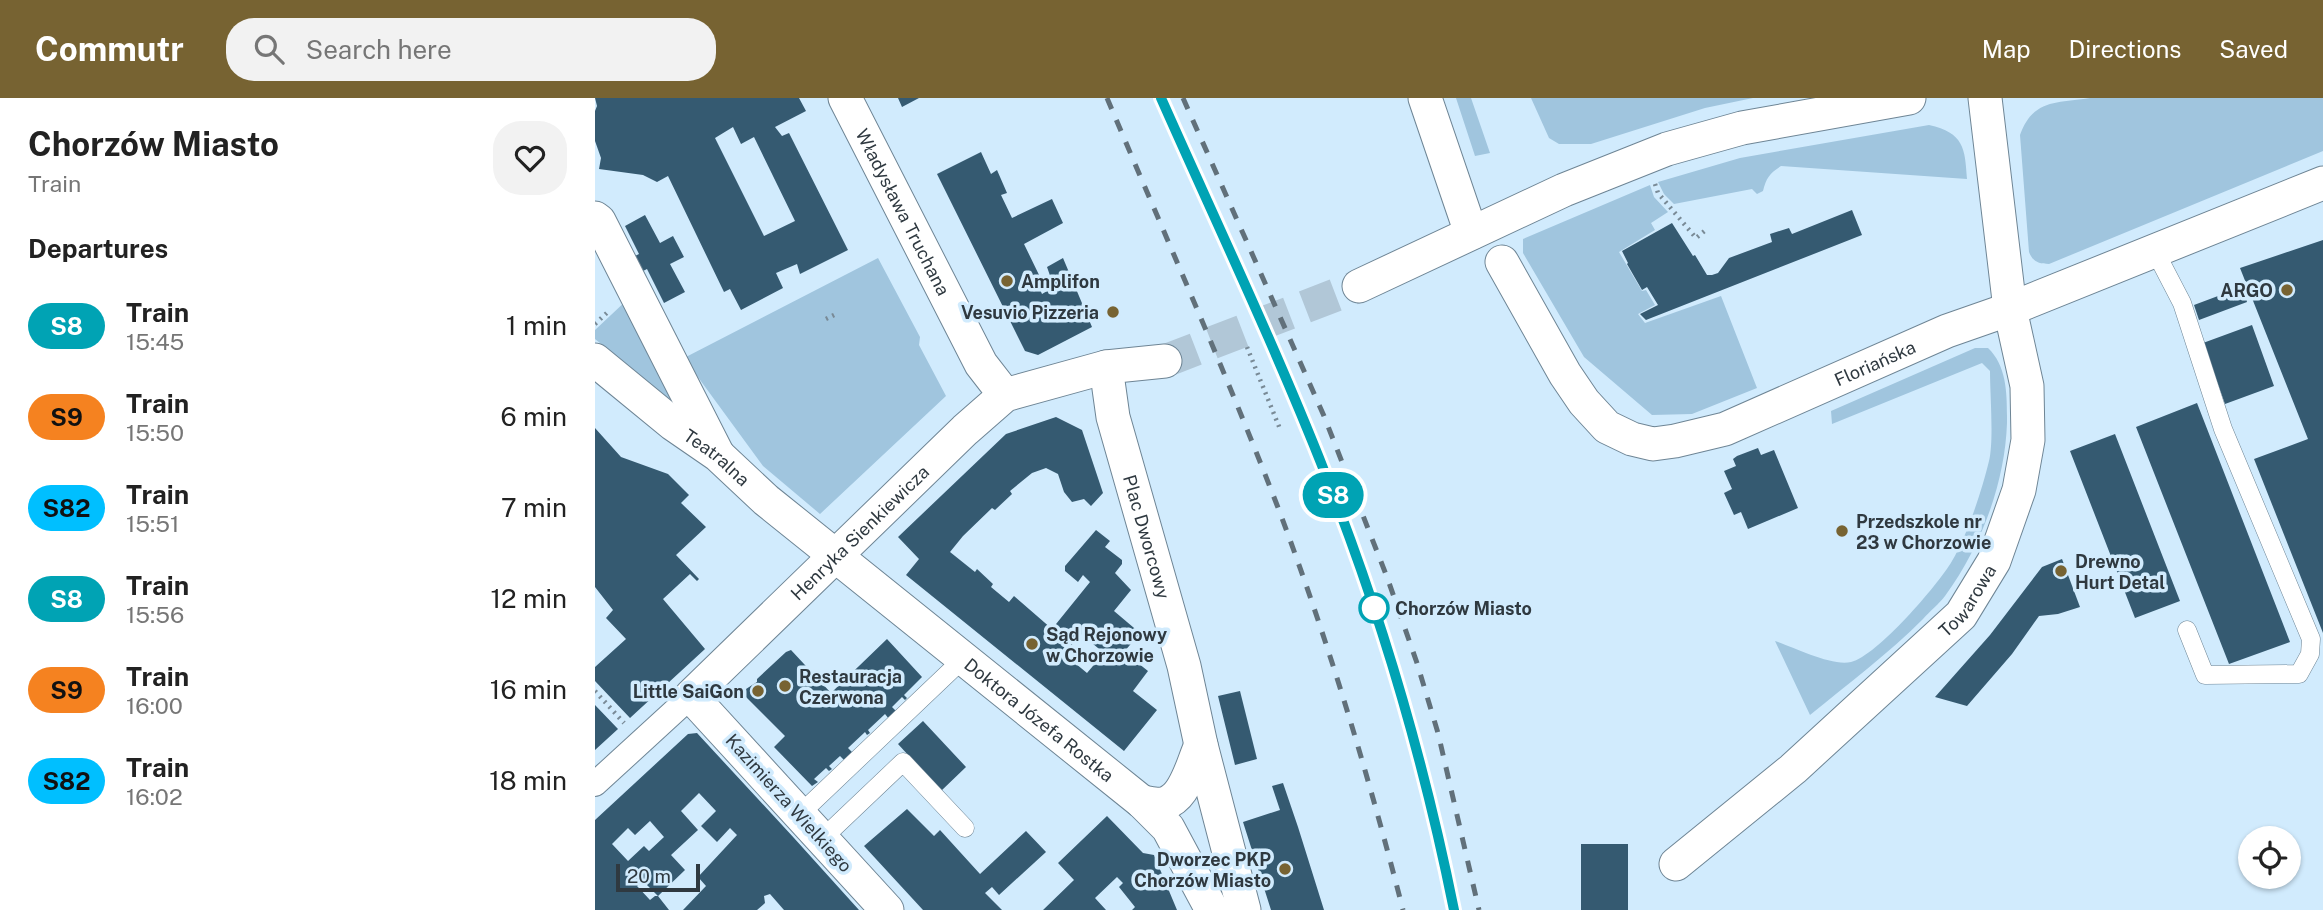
<!DOCTYPE html>
<html lang="en">
<head>
<meta charset="utf-8">
<style>
	body { margin:0; font-family:"Public Sans",sans-serif; background:#f2f2f2; color:#222; height:100vh; display:flex; flex-direction:column; font-size:26px; white-space:nowrap }
	* { box-sizing:border-box; margin:0 }
	p { font-size:23px; color:#767676 }
	.icon { flex:none; width:38px; height:38px; fill:none; stroke:currentColor; stroke-width:2; stroke-linecap:round; stroke-linejoin:round }
	.map { position:relative; flex:1; overflow:hidden }
	.details { display:flex; flex-direction:column; background:#fff; width:595px }
	.details>* { flex:none }
	.badge { padding:0 14px; border-radius:23px; font-size:24px; line-height:46px }
	.fabs { position:absolute; left:1643px; top:728px; display:grid; gap:14px }
	.fabs a { display:grid; place-items:center; width:63px; height:63px; border-radius:50%; background:#fff; box-shadow:0 2px 5px #0004; font-size:35px }
	.scale { position:absolute; left:21px; bottom:18px; width:84px; box-sizing:border-box; padding-left:7px; border:4px solid #2f3940; border-top:0; font-size:19px; line-height:24px; white-space:nowrap; color:#2f3940; -webkit-text-stroke:5px #d1ebfd; paint-order:stroke }
	.map>.badge { position:absolute; translate:-50% -50%; box-shadow:0 0 0 4px #fff }
	h2 { padding:0 28px; font-size:26px; line-height:63px }
	.round { display:grid; place-items:center; flex:none; width:74px; height:74px; border-radius:28px; background:#f2f2f2 }
	.headline { display:flex; align-items:center; justify-content:space-between; height:119px; padding:0 28px }
	h1 { font-size:33px; font-weight:700; line-height:52px }
	ul { padding:0; list-style:none }
	li { display:flex; align-items:center; gap:21px; height:91px; padding:0 28px }
	li div { flex:1 }
	li b { display:block; font-size:26px }
	li em { font-style:normal }
	li .badge { min-width:77px; font-weight:700; text-align:center }
	header { display:flex; align-items:center; gap:42px; box-sizing:border-box; height:98px; padding:0 35px; background:#776332; color:#fff }
	header strong { font-size:33px }
	nav { display:flex; gap:38px; margin-inline-start:auto; font-size:24px }
	.search { width:490px; height:63px; background:#f2f2f2; display:flex; align-items:center; gap:18px; box-sizing:border-box; padding:0 24px; border-radius:28px; color:#767676; font-size:26px }
	main { display:flex; flex:1; min-height:0 }
	.map>svg:first-child { display:block }
	.green { fill:#a0c5de }
	.building { fill:#355a71; fill-rule:evenodd }
	.lines { fill:none; stroke-linecap:round; stroke-linejoin:round }
	.minor-tunnel { stroke:#b1c7d7; stroke-width:33; stroke-dasharray:33 17; stroke-linecap:butt }
	.service-casing { stroke:#6e8595; stroke-width:19 }
	.pedestrian-casing { stroke:#6e8595; stroke-width:26 }
	.minor-casing { stroke:#6e8595; stroke-width:35 }
	.path { stroke:#798a96; stroke-width:4.5; stroke-dasharray:2 5; stroke-linecap:butt }
	.service { stroke:#fff; stroke-width:18 }
	.pedestrian { stroke:#fff; stroke-width:24 }
	.minor { stroke:#fff; stroke-width:33 }
	.rail { stroke:#61707a; stroke-width:5; stroke-dasharray:12 12; stroke-linecap:butt }
	.line-casing { stroke:#fff; stroke-width:16 }
	.line { stroke:#00a3b4; stroke-width:10 }
	.poi-dot { fill:#776332; stroke:#d1ebfd; stroke-width:2.5 }
	.stop-dot { fill:#fff; stroke:#00a3b4; stroke-width:3.5 }
	.labels { text-anchor:middle; dominant-baseline:central; stroke-width:7; stroke-linejoin:round; paint-order:stroke }
	.street-label { font-size:18px; fill:#2f3940; stroke:#d1ebfd }
	.poi-label { font-size:18px; font-weight:bold; fill:#2f3940; stroke:#d1ebfd; text-anchor:start }
	.stop-label { font-size:18px; font-weight:bold; fill:#2f3940; stroke:#d1ebfd; text-anchor:start }
</style>
</head>
<body>
<header>
<strong>Commutr</strong>
<div class="search"><svg class="icon" aria-label="search" viewBox="0 0 24 24"><circle cx="10" cy="10" r="6"/><path d="M15 15l6 6"/></svg>Search here</div>
<nav><a>Map</a><a>Directions</a><a>Saved</a></nav>
</header>
<main>
<section class="details">
<div class="headline"><div><h1>Chorzów Miasto</h1><p>Train</p></div><a class="round"><svg class="icon" aria-label="heart" viewBox="0 0 24 24"><path d="M12 20l-8-8c-3-5 5-10 8-4 3-6 11-1 8 4z"/></svg></a></div>
<h2>Departures</h2>
<ul>
<li><span class="badge" style="background:#00a3b4;color:#fff">S8</span><div><b>Train</b><p>15:45</p></div><em>1 min</em></li>
<li><span class="badge" style="background:#f58220;color:#111">S9</span><div><b>Train</b><p>15:50</p></div><em>6 min</em></li>
<li><span class="badge" style="background:#00bfff;color:#111">S82</span><div><b>Train</b><p>15:51</p></div><em>7 min</em></li>
<li><span class="badge" style="background:#00a3b4;color:#fff">S8</span><div><b>Train</b><p>15:56</p></div><em>12 min</em></li>
<li><span class="badge" style="background:#f58220;color:#111">S9</span><div><b>Train</b><p>16:00</p></div><em>16 min</em></li>
<li><span class="badge" style="background:#00bfff;color:#111">S82</span><div><b>Train</b><p>16:02</p></div><em>18 min</em></li>
</ul>
</section>
<div class="map">
<svg width="1728" height="812" viewBox="0 0 1728 812">
	<rect width="100%" height="100%" fill="#d1ebfd"/>
	<path class="green" d="M861,0H876L895,55L880,58Z
		M936,0H1158L1110,10L996,46H964L954,40Z
		M1495,0H1728V53L1454,166C1444,166 1438,164 1434,154L1425,37C1438,1 1462,5 1495,0Z
		M1334,27C1369,35 1370,50 1372,81L1186,68C1175,75 1171,80 1168,93L1162,96L1157,91L1079,106L1069,96L1063,84L1145,60Z
		M1055,87L1059,99L1073,114L1056,125L1060,132L1024,154L1047,193L1051,192L1060,207L1043,216L1050,225L1126,198L1162,290L1097,316L1057,317L989,259L928,155V141Z
		M283,160L325,239L324,247L351,298L225,416L168,368L89,260Z
		M33,201L84,309L0,241V232Z
		M1380,250H1393C1413,269 1412,299 1412,325C1410,385 1386,449 1350,498C1344,506 1335,513 1328,521C1293,556 1253,586 1215,617L1180,543C1198,549 1238,569 1256,564C1282,558 1343,487 1357,463C1372,438 1387,392 1394,363C1399,342 1395,297 1395,273L1387,265L1237,326L1236,313Z"/>
	<path class="building" d="M0,0H204L211,13L180,29L187,38L194,35L253,152L205,176L202,166L181,175L188,190L146,212L135,191L129,194L73,78L62,84L48,77L4,71L6,60L0,43V13L2,8ZM138,29L146,46L159,39L200,123L169,138L120,40Z
		M303,0H324L307,9Z
		M386,54L396,76L402,72L412,95L406,97L417,120L457,101L468,125L429,146L446,181L442,185L447,196L459,189L452,169L468,160L497,229L443,257L430,253L342,76Z
		M1257,112L1267,137L1051,222L1045,216L1063,207L1052,189L1047,192L1032,166L1033,165L1027,153L1077,125L1098,158L1100,157L1112,177H1117L1123,175L1134,160L1177,144L1175,136L1194,130L1197,136Z
		M50,117L65,145L78,138L89,159L75,166L90,194L69,205L52,171L46,174L38,159L44,156L30,128Z
		M1728,142V535L1659,361L1713,341L1645,170Z
		M1647,189L1652,204L1604,222L1599,207Z
		M1657,227L1679,288L1630,306L1608,245Z
		M1602,305L1695,544L1634,566L1541,329Z
		M461,319L487,332L508,395L496,408L489,401L477,404L469,394L463,376L451,370L437,375L415,393L417,396L400,412L397,410L368,438L355,454L380,474L382,471L398,486L396,489L414,504L419,498L457,531L495,484L488,477L483,484L470,473V468L501,432L515,443L510,449L527,462V466L520,475L536,492L519,513L545,535L529,554L553,573L538,593L562,612L529,653L311,477L324,461L303,439L411,336ZM486,536L509,555L492,575L469,556Z
		M0,330L26,359L73,376L94,397L86,405L111,429L81,457L104,481L102,483L95,476L68,501L110,551L35,620L0,583V569L31,541L11,520L18,512L0,489Z
		M1520,336L1585,503L1540,520L1475,353Z
		M1163,350L1166,357L1179,352L1203,410L1153,431L1146,414L1139,417L1129,395L1137,391L1129,373L1141,368L1138,361L1142,358Z
		M1467,461L1485,509L1463,516L1444,518L1417,556L1372,608L1340,599L1395,537L1447,469Z
		M292,541L327,579L309,597L312,600L310,602L307,599L297,609L302,614L294,621L290,616L273,632L275,635L272,637L270,634L253,650L258,655L249,662L245,658L234,668L237,671L234,673L231,670L219,681L223,684L217,688L179,649L190,638L151,599L149,596L151,591L162,584V581L191,554L196,552L236,595Z
		M645,593L662,661L640,667L623,598Z
		M0,607L23,631L0,652Z
		M328,623L371,669L346,693L303,646Z
		M102,635L199,740L264,812H189L175,796L169,798L170,805L162,812H88L111,788L103,779L142,737L135,730L122,744L106,728L121,713L104,695L86,713L103,732L76,757L90,772L63,798L74,812H0V722L93,636ZM55,723L69,739L54,753L49,748L33,763L17,746L33,730L40,737ZM48,783L63,798H60L55,802L42,788Z
		M688,685L703,729L729,812H676L648,724L685,712L677,688Z
		M312,711L339,738L345,732L385,776L431,733L451,754L404,797L397,789L390,795L407,812H328L269,748Z
		M512,718L548,755L559,757L582,812H537L540,809L524,789L528,785L522,779L500,800L511,812H448L479,782L463,765Z
		M986,746H1033V812H986Z"/>
	<g class="lines">
		<path class="minor-tunnel" d="M570,263L764,188"/>
		<defs>
			<path id="service" d="M1560,153L1587,205L1628,331L1716,541L1715,556L1704,576L1610,577L1592,532
				M204,717L368,561
				M227,741L308,664L370,730"/>
			<path id="pedestrian" d="M0,686L96,598"/>
			<g id="minor">
				<path id="s1" d="M250,0L386,266L410,297"/>
				<path d="M830,0L876,135"/>
				<path d="M0,120L4,123L122,355"/>
				<path id="s2" d="M907,164L970,276L989,304L1012,329L1037,341L1058,346L1080,343L1130,331L1352,233L1415,211L1728,85"/>
				<path d="M764,188L969,92L1072,51L1147,30L1314,0"/>
				<path id="s3" d="M0,262L78,326L123,357L171,402L547,704L573,730L617,812"/>
				<path id="s4" d="M511,269L518,319L589,568L606,647L649,812"/>
				<path d="M547,704C556,705 567,709 575,703C592,694 598,664 606,647"/>
				<path id="s5" d="M1081,766L1198,671L1366,517L1399,463L1424,392L1433,342L1432,288L1415,211L1390,0"/>
				<path id="s6" d="M292,812L96,598L370,332L410,297L511,269L570,263"/>
			</g>
		</defs>
		<use href="#service" class="service-casing"/>
		<use href="#pedestrian" class="pedestrian-casing"/>
		<use href="#minor" class="minor-casing"/>
		<path class="path" d="M1060,86L1063,95L1101,140L1112,131
			M231,221L243,215
			M0,226L15,212
			M652,249L685,331
			M0,593L29,625"/>
		<use href="#service" class="service"/>
		<use href="#pedestrian" class="pedestrian"/>
		<use href="#minor" class="minor"/>
		<path class="rail" d="M512,0C569,135 629,270 682,407C732,539 773,675 808,812
			M566,0C621,124 680,248 730,375C786,516 828,663 859,812
			M588,0L729,318L792,479L822,565L843,635L884,812"/>
	</g>
	<g class="lines">
		<defs>
			<path id="line" d="M566,0C621,124 680,248 730,375C786,516 829,663 859,812"/>
		</defs>
		<use href="#line" class="line-casing"/>
		<use href="#line" class="line"/>
	</g>
	<g class="poi-dot">
		<circle cx="412" cy="183" r="7"/>
		<circle cx="1692" cy="192" r="7"/>
		<circle cx="518" cy="214" r="7"/>
		<circle cx="1247" cy="433" r="7"/>
		<circle cx="1466" cy="473" r="7"/>
		<circle cx="437" cy="546" r="7"/>
		<circle cx="190" cy="588" r="7"/>
		<circle cx="163" cy="593" r="7"/>
		<circle cx="690" cy="771" r="7"/>
	</g>
	<circle class="stop-dot" cx="779" cy="510" r="14"/>
	<g class="labels">
		<g class="street-label">
			<text stroke="none"><textPath href="#s1" startOffset="128">Władysława Truchana</textPath></text>
			<text stroke="none"><textPath href="#s2" startOffset="483">Floriańska</textPath></text>
			<text stroke="none"><textPath href="#s3" startOffset="156">Teatralna</textPath></text>
			<text stroke="none"><textPath href="#s6" startOffset="525">Henryka Sienkiewicza</textPath></text>
			<text stroke="none"><textPath href="#s4" startOffset="175">Plac Dworcowy</textPath></text>
			<text stroke="none"><textPath href="#s5" startOffset="394">Towarowa</textPath></text>
			<text stroke="none"><textPath href="#s3" startOffset="572">Doktora Józefa Rostka</textPath></text>
			<text transform="translate(194 705) rotate(48)">Kazimierza Wielkiego</text>
		</g>
		<g class="poi-label">
			<text x="426" y="183">Amplifon</text>
			<text x="1678" y="192" text-anchor="end">ARGO</text>
			<text x="504" y="214" text-anchor="end">Vesuvio Pizzeria</text>
			<text x="1261" y="423">Przedszkole nr<tspan x="1261" dy="21">23 w Chorzowie</tspan></text>
			<text x="1480" y="463">Drewno<tspan x="1480" dy="21">Hurt Detal</tspan></text>
			<text x="451" y="536">Sąd Rejonowy<tspan x="451" dy="21">w Chorzowie</tspan></text>
			<text x="204" y="578">Restauracja<tspan x="204" dy="21">Czerwona</tspan></text>
			<text x="149" y="593" text-anchor="end">Little SaiGon</text>
			<text x="676" y="761" text-anchor="end">Dworzec PKP<tspan x="676" dy="21">Chorzów Miasto</tspan></text>
		</g>
		<g class="stop-label">
			<text x="800" y="510">Chorzów Miasto</text>
		</g>
	</g>
</svg>
<div class="fabs">
<a><svg class="icon" aria-label="locate" viewBox="0 0 24 24"><circle cx="12" cy="12" r="6"/><path d="M12 2v4M12 18v4M2 12h4M18 12h4"/></svg></a>
</div>
<div class="scale">20 m</div>
<b class="badge" style="left:738px;top:397px;background:#00a3b4;color:#fff">S8</b>
</div>
</main>
</body>
</html>
